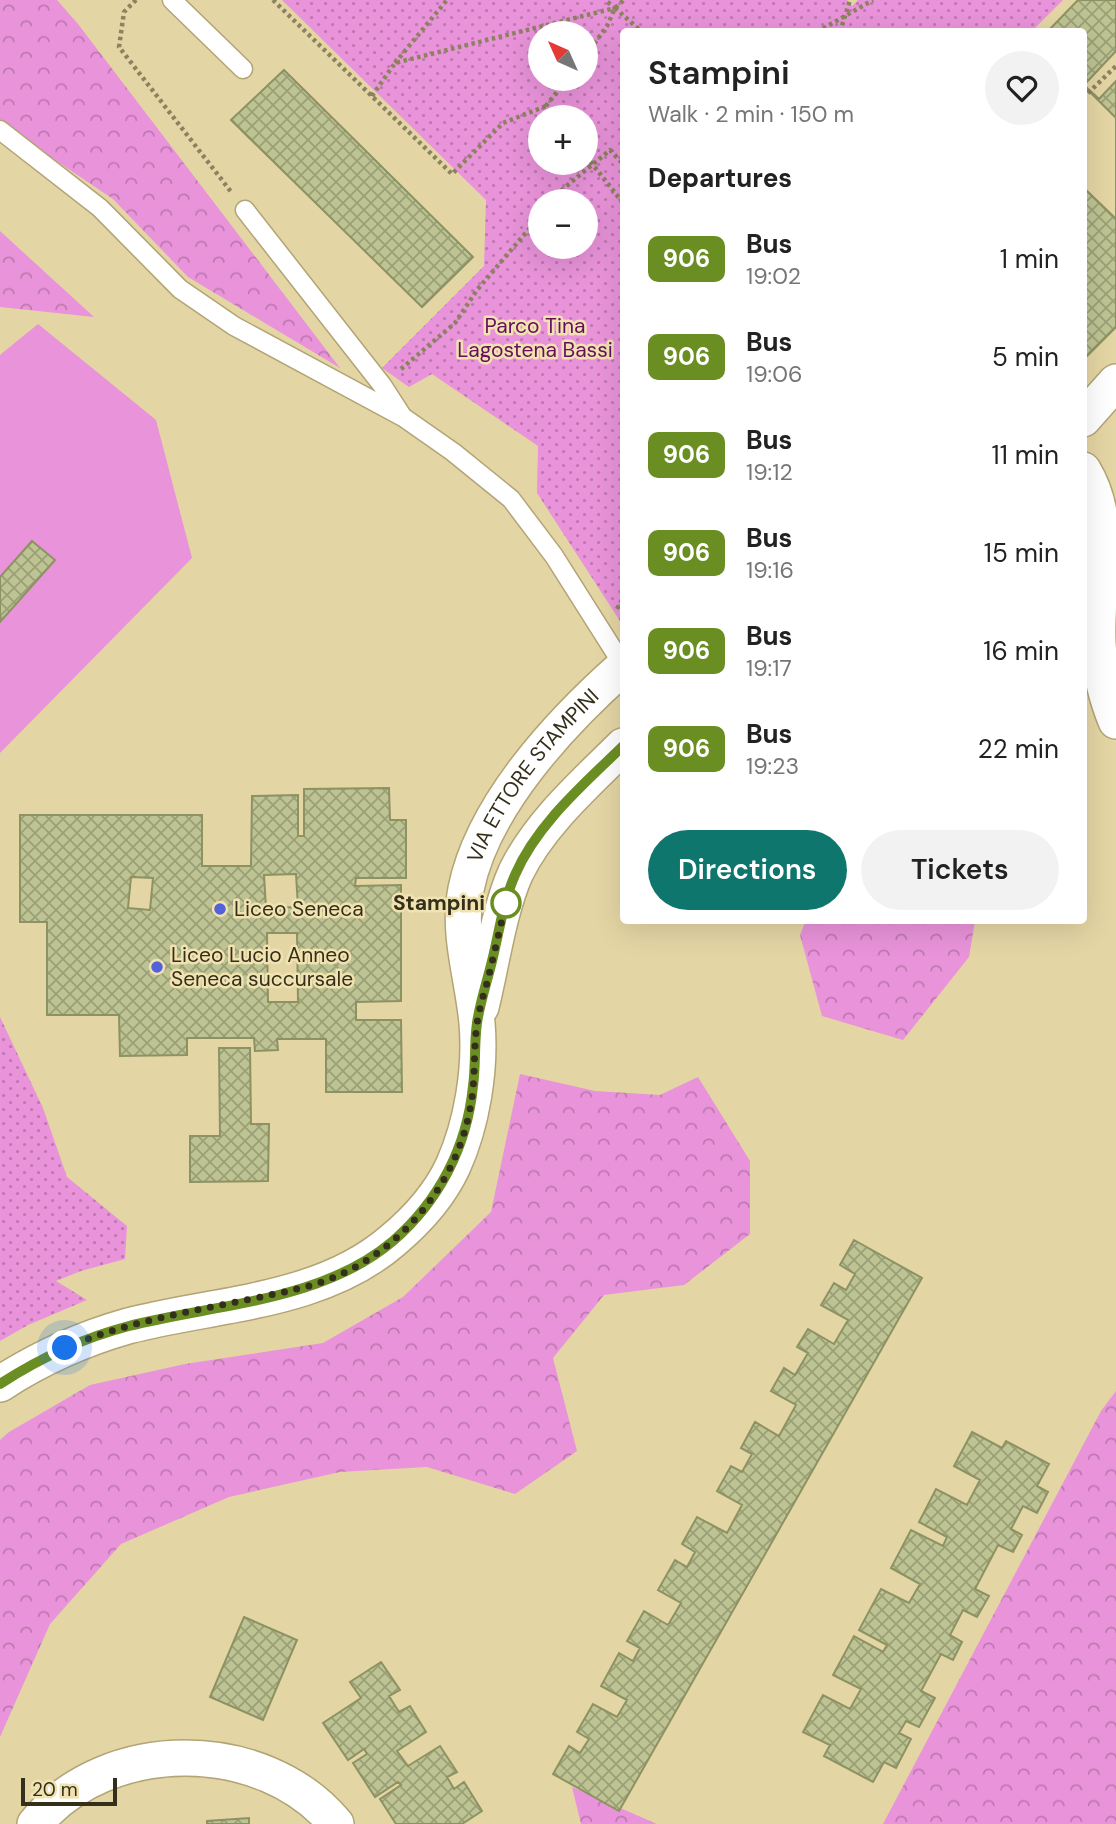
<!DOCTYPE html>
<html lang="en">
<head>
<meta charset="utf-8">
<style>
	body { margin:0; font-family:"DM Sans",sans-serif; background:#f2f2f2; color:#222; height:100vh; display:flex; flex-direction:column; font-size:26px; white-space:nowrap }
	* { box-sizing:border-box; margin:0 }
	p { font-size:23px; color:#767676 }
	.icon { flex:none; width:38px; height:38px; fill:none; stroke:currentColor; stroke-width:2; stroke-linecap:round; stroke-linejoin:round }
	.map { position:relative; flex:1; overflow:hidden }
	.sheet { position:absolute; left:620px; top:28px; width:467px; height:896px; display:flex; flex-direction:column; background:#fff; border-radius:7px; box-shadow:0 7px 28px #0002 }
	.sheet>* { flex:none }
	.badge { padding:0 14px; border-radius:10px; font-size:24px; line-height:46px }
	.needle { width:46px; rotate:315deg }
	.fabs { position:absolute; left:528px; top:21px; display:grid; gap:14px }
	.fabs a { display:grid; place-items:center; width:70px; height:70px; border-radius:50%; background:#fff; box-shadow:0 7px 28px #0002; font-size:35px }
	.scale { position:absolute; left:21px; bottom:18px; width:96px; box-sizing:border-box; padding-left:7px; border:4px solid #342f1b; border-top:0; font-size:19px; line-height:24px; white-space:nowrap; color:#342f1b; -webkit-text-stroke:5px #f1e2b1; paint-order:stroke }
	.you { position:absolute; width:35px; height:35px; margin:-18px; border:5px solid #fff; border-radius:50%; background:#1a73e8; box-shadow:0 0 0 10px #1a73e833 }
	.map>.badge { position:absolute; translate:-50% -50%; box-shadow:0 0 0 4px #fff }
	h2 { padding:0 28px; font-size:26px; line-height:63px }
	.round { display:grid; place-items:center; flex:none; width:74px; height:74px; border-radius:37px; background:#f2f2f2 }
	.headline { display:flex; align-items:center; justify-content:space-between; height:119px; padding:0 28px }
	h1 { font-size:33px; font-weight:600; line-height:52px }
	.button { display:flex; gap:14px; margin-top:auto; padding:14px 28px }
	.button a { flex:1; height:80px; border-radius:42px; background:#0f766e; color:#fff; font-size:28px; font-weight:600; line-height:80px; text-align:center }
	.button a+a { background:#f2f2f2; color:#222 }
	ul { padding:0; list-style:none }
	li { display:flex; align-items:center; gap:21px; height:98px; padding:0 28px }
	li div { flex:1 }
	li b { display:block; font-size:26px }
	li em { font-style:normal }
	li .badge { min-width:77px; font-weight:700; text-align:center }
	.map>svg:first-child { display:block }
	.forest { fill:url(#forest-crowns) }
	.park { fill:url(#park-dots); fill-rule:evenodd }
	.garden { fill:#e993da }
	.building { fill:url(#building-cross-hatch); stroke:#8d9263; stroke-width:2; fill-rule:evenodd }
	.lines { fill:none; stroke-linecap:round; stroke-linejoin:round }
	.service-casing { stroke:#b2a475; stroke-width:21 }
	.minor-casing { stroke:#b2a475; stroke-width:38 }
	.path { stroke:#8c825f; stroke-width:4.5; stroke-dasharray:3.5 3.5; stroke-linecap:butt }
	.service { stroke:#fff; stroke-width:18 }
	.minor { stroke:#fff; stroke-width:35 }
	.line-casing { stroke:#fff; stroke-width:16 }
	.line { stroke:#6b8e23; stroke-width:10 }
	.walk { stroke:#342f1b; stroke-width:7; stroke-dasharray:0 12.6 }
	.stop-dot { fill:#fff; stroke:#6b8e23; stroke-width:3.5 }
	.poi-dot { fill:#5362d9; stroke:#f1e2b1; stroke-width:2.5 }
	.labels { text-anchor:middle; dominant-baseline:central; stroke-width:5; stroke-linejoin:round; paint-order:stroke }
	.park-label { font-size:21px; fill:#660e5c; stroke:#f1e2b1 }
	.street-label { font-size:21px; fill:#342f1b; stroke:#f1e2b1 }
	.stop-label { font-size:21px; font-weight:bold; fill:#342f1b; stroke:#f1e2b1; text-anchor:end }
	.poi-label { font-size:21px; fill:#342f1b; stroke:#f1e2b1; text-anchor:start }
</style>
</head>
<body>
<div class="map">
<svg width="1116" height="1824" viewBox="0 0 1116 1824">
	<defs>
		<pattern id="forest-crowns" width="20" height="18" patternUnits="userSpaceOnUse" patternTransform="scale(1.75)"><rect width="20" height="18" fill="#e993da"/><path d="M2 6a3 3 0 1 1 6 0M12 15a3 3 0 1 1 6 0" fill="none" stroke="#be78b0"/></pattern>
		<pattern id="park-dots" width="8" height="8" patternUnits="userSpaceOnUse" patternTransform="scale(1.75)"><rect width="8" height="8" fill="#e993da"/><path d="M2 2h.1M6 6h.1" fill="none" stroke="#be78b0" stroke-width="1.8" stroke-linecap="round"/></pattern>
		<pattern id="building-cross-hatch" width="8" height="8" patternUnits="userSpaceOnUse" patternTransform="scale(1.75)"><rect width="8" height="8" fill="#bdc392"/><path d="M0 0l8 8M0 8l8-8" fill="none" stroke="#9a9f76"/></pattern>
	</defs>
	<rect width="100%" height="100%" fill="#e4d5a4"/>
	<path class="forest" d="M0,0H57L78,24L340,368L188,277L113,199L0,123Z
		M0,231L94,317L0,307Z
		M806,920H975V921L969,957L903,1040L822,1016L800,935Z
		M520,1074L595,1091L660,1095L698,1077L750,1161V1234L684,1285L604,1295L553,1358L577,1451L515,1494L427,1467L340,1472L229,1497L121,1544L50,1624L0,1737V1440L9,1432L90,1385L185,1364L323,1343L403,1297L491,1212Z
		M1116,1391V1824H883L1101,1411Z
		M572,1787L657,1824H581Z"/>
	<path class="park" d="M282,0H847L852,6L858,0H1063L1032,31L623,32V619L620,621L537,493L538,446L432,374L409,387L382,368L484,266L486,200ZM541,33H586V79H541ZM541,117H586V163H541ZM541,201H586V247H541Z
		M0,1017L43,1108L67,1177L127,1226L125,1259L81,1271L56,1281L87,1300L28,1325L0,1341Z"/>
	<path class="garden" d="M38,324L156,420L192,558L0,753V355Z"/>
	<path class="building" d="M1078,0H1116V51L1084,85L1099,99L1116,81V327L1083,360V32H1047Z
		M284,70L473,257L422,307L231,120Z
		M1083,85L1116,118V219L1083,187Z
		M32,541L55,560L0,622V577Z
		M389,788L390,820H406V878H356L355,886L401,885V1001L356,1002V1020H401L402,1092H326V1039H277L278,1050L255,1051L254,1038H187V1055L120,1056L119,1015H47V922H20V815H202V866H251L252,796L298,795V836H304V789ZM296,874L298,907L266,908L264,875ZM131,877L153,878L150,910L128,908ZM267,933H297L298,1002H268Z
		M219,1048H250L251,1124H269L268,1181L190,1182V1136H220Z
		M854,1240L922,1278L619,1811L553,1774L569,1746L580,1753L589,1739L577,1732L593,1704L617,1717L627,1700L601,1686L619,1653L633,1661L640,1648L627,1641L644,1611L668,1625L681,1603L658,1590L675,1560L687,1567L695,1552L682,1544L697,1517L727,1533L742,1505L717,1491L731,1466L742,1472L752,1454L741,1448L755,1422L779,1436L796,1405L771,1391L784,1368L795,1375L808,1353L797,1347L808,1329L834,1344L848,1320L821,1305L834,1283L846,1290L855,1274L840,1265Z
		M972,1432L1002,1448L1006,1441L1049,1464L1037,1486L1048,1492L1037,1513L1023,1506L1011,1529L1022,1535L1013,1552L998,1545L975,1589L989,1596L977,1617L963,1610L950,1635L962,1642L953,1660L941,1654L921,1691L935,1698L919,1727L906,1721L899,1733L911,1739L896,1768L884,1762L873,1782L824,1756L830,1745L803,1732L823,1695L850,1709L861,1689L833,1675L854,1636L883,1652L887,1645L859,1630L881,1589L909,1603L920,1584L891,1568L911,1530L943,1546L947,1537L919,1522L936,1489L967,1505L980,1480L954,1466Z
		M244,1617L297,1640L263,1720L210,1697Z
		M381,1662L400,1690L389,1696L399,1712L410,1706L426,1732L397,1751L408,1766L440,1746L457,1772L447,1777L454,1789L464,1782L482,1811L462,1824H396L380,1799L401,1785L398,1782L375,1797L353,1763L367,1754L364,1749L348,1760L323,1723L361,1698L350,1682Z
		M249,1818V1824H207V1821Z"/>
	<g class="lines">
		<defs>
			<path id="service" d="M172,0L243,69
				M0,130L100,208L180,289L234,326L403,417L453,452L511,499L554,556L623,665
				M245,210L382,385L402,416"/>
			<g id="minor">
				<path d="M1083,419L1116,382"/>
				<path d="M1083,470C1116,524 1095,583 1098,643C1100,669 1106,697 1116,721"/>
				<path d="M481,1007C491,967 499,909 516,872C540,823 585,784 623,746"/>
				<path id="s1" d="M0,1384C40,1358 82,1339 128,1326C216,1303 320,1303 392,1241C416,1221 440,1194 453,1166C472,1124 481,1069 477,1023C473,978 457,934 466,889C483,805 561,722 623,667"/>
				<path d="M35,1824C107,1736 263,1736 336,1824"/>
			</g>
		</defs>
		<use href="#service" class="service-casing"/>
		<use href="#minor" class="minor-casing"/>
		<path class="path" d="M136,0L124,12L119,47L232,193
			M273,0L452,174L503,123L546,106
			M615,8L642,32
			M817,32L873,0
			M840,32L850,0
			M586,55L607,26L615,8L624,0
			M395,63L447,0
			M372,96L395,63L615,8L605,0
			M1083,98L1116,66
			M555,117L546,106L567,79
			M586,156L623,203
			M552,201L564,188L610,150L623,164
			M401,369L455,323L477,290L541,215
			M617,609L623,598"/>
		<use href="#service" class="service"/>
		<use href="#minor" class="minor"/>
	</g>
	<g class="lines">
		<defs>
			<path id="line" d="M0,1384C40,1358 83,1338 129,1326C216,1304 323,1301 393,1241C439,1201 467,1147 473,1086C476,1065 474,1044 477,1023C480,1002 487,982 492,961C499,933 503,902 515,875C537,824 584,784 623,746"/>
		</defs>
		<use href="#line" class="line-casing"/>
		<use href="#line" class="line"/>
		<path class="walk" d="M65,1348C139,1316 223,1307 301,1288C386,1268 454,1195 470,1109C476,1081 473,1052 477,1024C479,1010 483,996 487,983C494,954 501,924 508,895L506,903"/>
	</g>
	<circle class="stop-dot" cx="506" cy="903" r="14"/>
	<g class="poi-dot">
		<circle cx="220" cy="909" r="7"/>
		<circle cx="157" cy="967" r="7"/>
	</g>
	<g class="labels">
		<g class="park-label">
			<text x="535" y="326">Parco Tina<tspan x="535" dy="24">Lagostena Bassi</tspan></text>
		</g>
		<g class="street-label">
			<text stroke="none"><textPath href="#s1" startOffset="934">VIA ETTORE STAMPINI</textPath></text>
		</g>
		<g class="stop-label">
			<text x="485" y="903">Stampini</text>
		</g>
		<g class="poi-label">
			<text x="234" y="909">Liceo Seneca</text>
			<text x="171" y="955">Liceo Lucio Anneo<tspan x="171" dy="24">Seneca succursale</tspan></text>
		</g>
	</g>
</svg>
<div class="fabs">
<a><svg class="needle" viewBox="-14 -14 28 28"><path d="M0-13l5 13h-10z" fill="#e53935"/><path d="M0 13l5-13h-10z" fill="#767676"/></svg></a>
<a>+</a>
<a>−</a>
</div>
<div class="scale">20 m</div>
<div class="you" style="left:65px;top:1348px"></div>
<section class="sheet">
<div class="headline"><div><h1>Stampini</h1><p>Walk · 2 min · 150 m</p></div><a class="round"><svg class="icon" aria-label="heart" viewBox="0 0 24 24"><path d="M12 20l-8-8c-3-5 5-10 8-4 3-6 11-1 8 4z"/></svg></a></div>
<h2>Departures</h2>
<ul>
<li><span class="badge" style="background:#6b8e23;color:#fff">906</span><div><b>Bus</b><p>19:02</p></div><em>1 min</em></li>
<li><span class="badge" style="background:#6b8e23;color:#fff">906</span><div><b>Bus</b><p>19:06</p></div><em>5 min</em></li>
<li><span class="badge" style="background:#6b8e23;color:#fff">906</span><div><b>Bus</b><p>19:12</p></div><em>11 min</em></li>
<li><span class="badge" style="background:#6b8e23;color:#fff">906</span><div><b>Bus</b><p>19:16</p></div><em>15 min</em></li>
<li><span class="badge" style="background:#6b8e23;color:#fff">906</span><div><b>Bus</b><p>19:17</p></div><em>16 min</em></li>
<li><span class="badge" style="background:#6b8e23;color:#fff">906</span><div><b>Bus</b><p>19:23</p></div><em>22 min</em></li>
</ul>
<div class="button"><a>Directions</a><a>Tickets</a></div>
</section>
</div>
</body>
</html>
